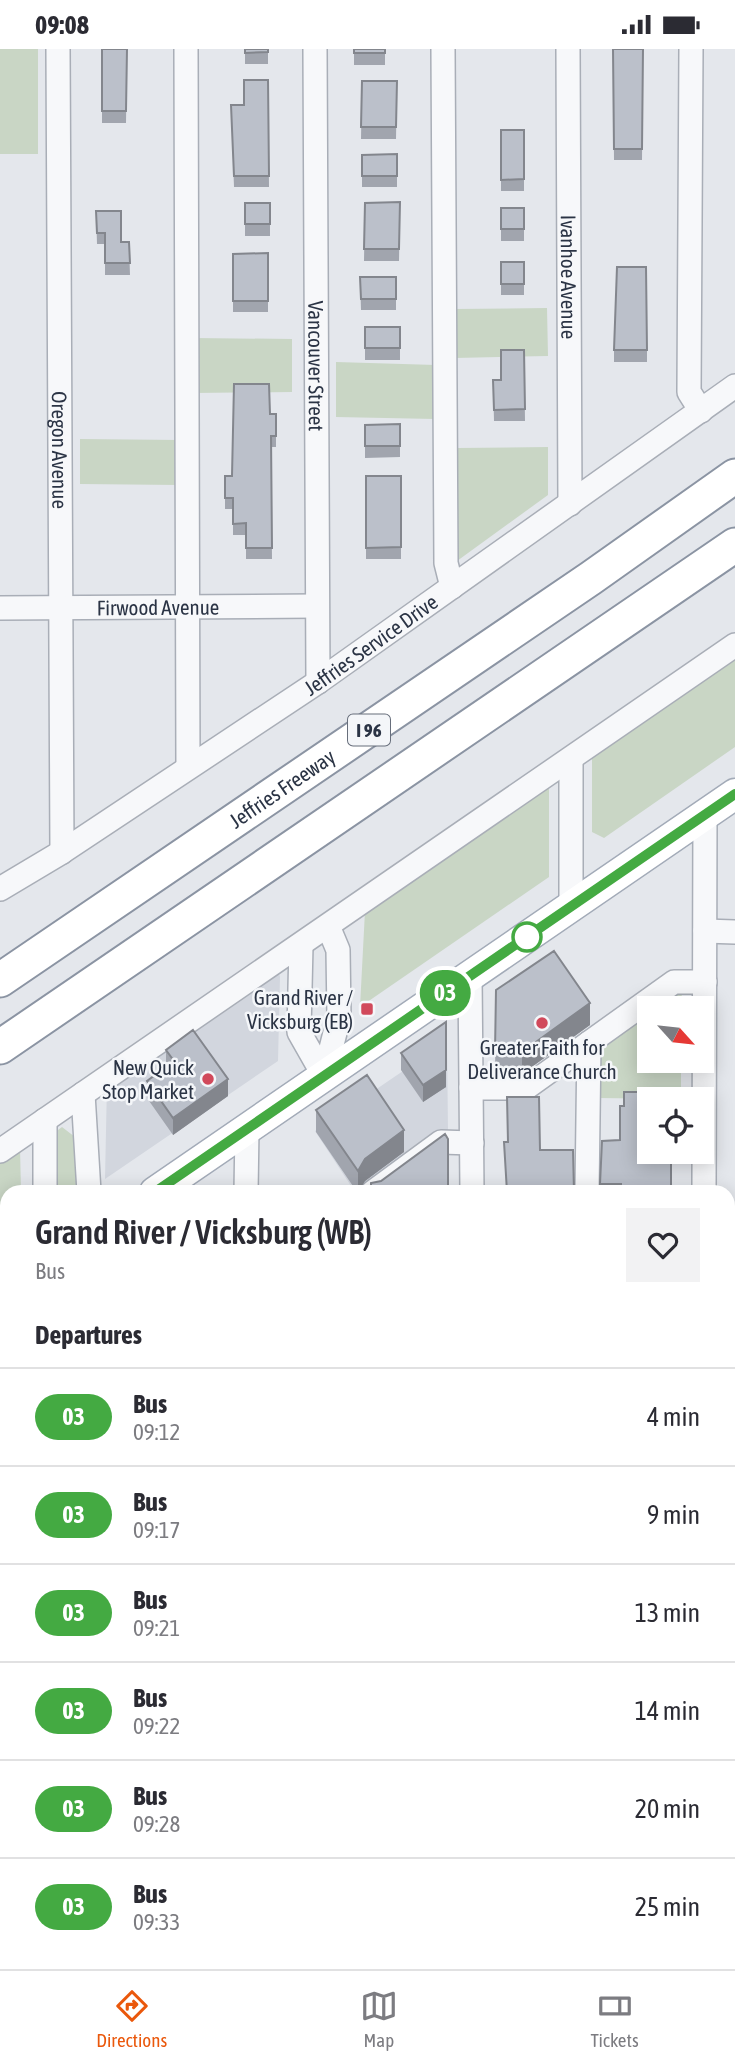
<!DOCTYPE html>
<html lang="en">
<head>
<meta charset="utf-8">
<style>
	body { margin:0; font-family:"Asap Condensed",sans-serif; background:#f2f2f3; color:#2b2b33; height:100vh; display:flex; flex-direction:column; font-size:26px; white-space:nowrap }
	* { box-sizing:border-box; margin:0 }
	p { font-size:23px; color:#7c7c81 }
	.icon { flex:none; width:38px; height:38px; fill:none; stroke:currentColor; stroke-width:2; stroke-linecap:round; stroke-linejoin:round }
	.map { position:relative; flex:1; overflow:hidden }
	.sheet { position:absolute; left:0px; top:1136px; width:735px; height:786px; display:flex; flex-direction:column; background:#fff; border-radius:21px 21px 0 0; box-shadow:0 4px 18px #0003 }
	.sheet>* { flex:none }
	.badge { padding:0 14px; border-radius:23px; font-size:24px; line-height:46px }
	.needle { width:46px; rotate:117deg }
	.controls { position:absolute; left:637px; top:947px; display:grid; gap:14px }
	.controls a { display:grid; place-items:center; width:77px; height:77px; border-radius:0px; background:#fff; box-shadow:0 4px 18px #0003; font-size:35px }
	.map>.badge { position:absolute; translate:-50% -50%; box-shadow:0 0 0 4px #fff }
	h2 { padding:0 35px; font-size:26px; line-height:63px }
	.round { display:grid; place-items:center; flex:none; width:74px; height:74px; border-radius:0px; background:#f2f2f3 }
	.head { display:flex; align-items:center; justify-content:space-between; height:119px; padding:0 35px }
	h1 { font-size:33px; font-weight:600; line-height:52px }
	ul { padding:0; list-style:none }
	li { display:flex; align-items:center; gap:21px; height:98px; padding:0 35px; border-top:2px solid #e1e1e2 }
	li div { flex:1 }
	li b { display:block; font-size:26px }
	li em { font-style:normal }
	li .badge { min-width:77px; font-weight:700; text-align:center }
	.status { display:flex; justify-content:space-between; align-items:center; height:49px; padding:0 35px; background:#fff; direction:ltr }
	.status svg { height:19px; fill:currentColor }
	.tabs { display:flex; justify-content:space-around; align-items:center; height:98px; border-top:2px solid #e1e1e2; background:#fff; font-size:19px; color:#7c7c81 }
	.tabs a { display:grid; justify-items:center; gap:4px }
	.tabs .on { color:#ea580c }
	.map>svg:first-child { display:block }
	.built { fill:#d2d6de }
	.green { fill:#c9d6c5 }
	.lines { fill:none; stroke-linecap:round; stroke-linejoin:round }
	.minor-casing { stroke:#a9aeb7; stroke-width:26 }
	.major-casing { stroke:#a3abb8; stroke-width:33 }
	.highway-casing { stroke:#8b94a3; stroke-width:37 }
	.minor { stroke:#f7f8fa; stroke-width:23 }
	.major { stroke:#fff; stroke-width:30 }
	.highway { stroke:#fff; stroke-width:33 }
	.wall { fill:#a1a5ae }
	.shaded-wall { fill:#83868d }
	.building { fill:#bbc0ca; stroke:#83868d; stroke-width:2 }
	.line-casing { stroke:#fff; stroke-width:16 }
	.line { stroke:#44aa42; stroke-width:10 }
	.stop-dot { fill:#fff; stroke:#44aa42; stroke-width:3.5 }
	.poi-dot { fill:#d1495b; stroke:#f4f6f9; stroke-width:2.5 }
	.labels { text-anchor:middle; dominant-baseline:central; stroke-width:5; stroke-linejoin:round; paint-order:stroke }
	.shield { fill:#f4f6f9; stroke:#676e7b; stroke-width:2 }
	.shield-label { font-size:19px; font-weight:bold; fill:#2b3445 }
	.street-label { font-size:21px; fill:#2b3445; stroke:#f4f6f9 }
	.poi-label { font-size:21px; fill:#2b3445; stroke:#f4f6f9; text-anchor:end }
</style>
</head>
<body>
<div class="status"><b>09:08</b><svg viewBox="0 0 49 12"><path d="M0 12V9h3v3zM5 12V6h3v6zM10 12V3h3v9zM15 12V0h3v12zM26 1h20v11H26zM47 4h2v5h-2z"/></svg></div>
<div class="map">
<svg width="735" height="1920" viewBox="0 0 735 1920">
	<rect width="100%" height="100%" fill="#e4e7ec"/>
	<path class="built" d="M278,921L280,928L278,1012L105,1130L107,1034Z
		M447,992L448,1083L367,1143H355L315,1082Z"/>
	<path class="green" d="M0,0H38V105H0Z
		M547,259L548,307L455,309V260Z
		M194,289L292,290V343L194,344Z
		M336,313L436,316L435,370L336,368Z
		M80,390L180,391L179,436L80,435Z
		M548,398V446L457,512L458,399Z
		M735,606V698L604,789L592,783V705Z
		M549,736V828L360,958L365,862Z
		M669,942H682L681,959H649V1012H681V1050L597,1049L598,994Z
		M62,1078L75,1088L76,1143H52L54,1084Z
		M20,1098L21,1143H7V1199L0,1204V1112Z
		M728,1453H735V1711H728Z"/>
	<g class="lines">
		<defs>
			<g id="minor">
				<path id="s1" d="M58,0L62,803"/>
				<path d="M186,0L188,718"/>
				<path id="s2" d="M315,0L318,633"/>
				<path d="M443,0L446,514L452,538"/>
				<path id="s3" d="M568,0L570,455"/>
				<path d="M691,0L689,343L701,362"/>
				<path id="s4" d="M0,559L316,557"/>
				<path d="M571,710V857"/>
				<path id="s5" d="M0,840L62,803L318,633L735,337"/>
				<path d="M705,882L735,883"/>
				<path d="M301,896L299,983L324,1027L339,968L338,901L328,877"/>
				<path d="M470,927L472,1143"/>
				<path d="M471,1039H526L674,933H705"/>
				<path d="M83,1045L89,1143"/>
				<path d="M45,1071V1143"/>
				<path d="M0,1102L735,596"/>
				<path d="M246,1143L247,1080"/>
				<path d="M373,1143L441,1093L472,1094"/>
				<path d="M587,1143L589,994"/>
				<path d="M704,1143L705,766"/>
				<path d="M728,1230H735"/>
				<path d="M0,1724H7"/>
				<path d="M728,1728H735"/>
				<path d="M20,1920V1914"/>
				<path d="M131,1920V1914"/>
				<path d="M243,1920V1914"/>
				<path d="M354,1920V1914"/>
				<path d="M467,1920V1914"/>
				<path d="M581,1920V1914"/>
				<path d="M702,1920V1914"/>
			</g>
			<path id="major" d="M155,1143L735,745
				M0,1248L7,1244"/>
			<g id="highway">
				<path id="s6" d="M0,931L591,529L735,427"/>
				<path d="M0,998L735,496"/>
			</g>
		</defs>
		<use href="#minor" class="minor-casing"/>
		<use href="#major" class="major-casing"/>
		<use href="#highway" class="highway-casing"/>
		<use href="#minor" class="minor"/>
		<use href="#major" class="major"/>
		<use href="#highway" class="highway"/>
	</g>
	<path class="wall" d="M102,0H127L126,74H102Z
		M245,0H268V15H245Z
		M354,0H385V16H354Z
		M613,0H643L642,111H614Z
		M268,31L269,138H234L231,56H244Z
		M362,32H397L396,90H361Z
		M501,81H524V142H501Z
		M397,105V138H362V106Z
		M400,153L399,212H364L365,154Z
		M245,154H270V187H245Z
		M501,159H524V192H501Z
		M96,162L121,193H129L130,226H105V195H97Z
		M268,204V263H233V205Z
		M501,213H524V246H501Z
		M360,228H396V261H361Z
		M365,278H400V311H365Z
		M524,301L525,372H494L493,331H501Z
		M614,301H647V313H614Z
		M270,365H276V398H271L272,510H246V486H233V460H225V427H232Z
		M400,375V408L365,409V376Z
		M366,427H401V510H366Z
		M496,941L590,976L522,1025H495Z
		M166,1001L228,1047L173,1086L147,1049V1032L166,1018Z
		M401,1004L446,1038L423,1053L401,1021Z
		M316,1061L404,1103L365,1132L359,1143H357L316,1083Z
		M448,1090V1143H371L381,1132Z
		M602,1092L671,1143H600Z
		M56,1914H118V1920H56Z
		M593,1914L665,1920H591Z"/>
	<path class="shaded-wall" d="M590,954V976L522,1025V1003Z
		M446,990V1038L423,1053V1036Z
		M228,1030V1047L173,1086V1069Z
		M404,1081V1103L365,1132L358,1143V1122L365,1110Z"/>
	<path class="building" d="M102,0H127L126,62H102Z
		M245,0H268V3L245,4Z
		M354,0H385V4H354Z
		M613,0H643L642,100H614Z
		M244,31H268L269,127H234L231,56H244Z
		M362,32H397L396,78H361Z
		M501,81H524V130L501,131Z
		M397,105V127H362V106Z
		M400,153L399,200H364L365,154Z
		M245,154H270V175H245Z
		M501,159H524V180H501Z
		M96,162H121V193H129L130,214H105V184H97Z
		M268,204V252H233V205Z
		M501,213H524V235H501Z
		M617,218H646L647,301H614Z
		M360,228H396V250H361Z
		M365,278H400V299H365Z
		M501,301H524L525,360L494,361L493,331H501Z
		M234,335H269L270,365H276V387H271L272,499H246V474L233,475V449H225V427H232Z
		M400,375V397H365V376Z
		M366,427H401V498L366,499Z
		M554,902L590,954L522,1003H495L496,941Z
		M446,973V1021L423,1036L401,1004Z
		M193,981L228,1030L173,1069L147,1032L174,1012L166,1001Z
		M367,1026L404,1081L365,1110L358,1122L316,1061Z
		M624,1043H667V1050H649V1102H671V1143H621V1135H600L602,1092L620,1091V1057H624Z
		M507,1048H539L540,1101H573L574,1143H507L504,1093H508Z
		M445,1085L448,1090V1138H437V1143H371V1134L381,1132Z
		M56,1914H91V1920H56Z
		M144,1914H208V1920H140Z
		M278,1914H311V1920H278Z
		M396,1914H434V1920H396Z
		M505,1914H569L574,1920H505Z
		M593,1914H664L665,1920H625V1918H591Z"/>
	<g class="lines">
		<defs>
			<path id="line" d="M155,1143L735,745"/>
		</defs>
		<use href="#line" class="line-casing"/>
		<use href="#line" class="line"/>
	</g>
	<circle class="stop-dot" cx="527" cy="888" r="14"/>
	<g class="poi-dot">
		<rect x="360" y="953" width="14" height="14" rx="3.5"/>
		<circle cx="542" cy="974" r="7"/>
		<circle cx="208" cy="1030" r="7"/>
	</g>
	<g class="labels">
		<rect class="shield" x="348" y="665.5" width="42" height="31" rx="5"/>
		<g class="shield-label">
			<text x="369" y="681">I 96</text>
		</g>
		<g class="street-label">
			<text stroke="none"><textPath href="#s3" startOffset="228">Ivanhoe Avenue</textPath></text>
			<text stroke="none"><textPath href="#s2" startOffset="317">Vancouver Street</textPath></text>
			<text stroke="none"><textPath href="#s1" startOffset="401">Oregon Avenue</textPath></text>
			<text stroke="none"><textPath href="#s4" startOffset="158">Firwood Avenue</textPath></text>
			<text stroke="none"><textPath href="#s5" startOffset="444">Jeffries Service Drive</textPath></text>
			<text stroke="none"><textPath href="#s6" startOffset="341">Jeffries Freeway</textPath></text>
		</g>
		<g class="poi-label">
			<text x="353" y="948">Grand River /<tspan x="353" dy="24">Vicksburg (EB)</tspan></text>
			<text x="542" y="998" text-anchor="middle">Greater Faith for<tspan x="542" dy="24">Deliverance Church</tspan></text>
			<text x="194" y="1018">New Quick<tspan x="194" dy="24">Stop Market</tspan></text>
		</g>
	</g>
</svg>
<div class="controls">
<a><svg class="needle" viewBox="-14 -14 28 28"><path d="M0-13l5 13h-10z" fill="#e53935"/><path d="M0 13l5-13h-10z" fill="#7c7c81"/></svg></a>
<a><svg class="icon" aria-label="locate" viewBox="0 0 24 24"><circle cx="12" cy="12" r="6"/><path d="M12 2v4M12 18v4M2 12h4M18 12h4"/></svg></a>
</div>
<b class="badge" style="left:445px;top:944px;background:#44aa42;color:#fff">03</b>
<section class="sheet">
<div class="head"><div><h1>Grand River / Vicksburg (WB)</h1><p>Bus</p></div><a class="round"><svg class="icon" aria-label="heart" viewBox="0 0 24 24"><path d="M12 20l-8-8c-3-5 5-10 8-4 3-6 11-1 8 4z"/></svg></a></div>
<h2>Departures</h2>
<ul>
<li><span class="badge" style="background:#44aa42;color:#fff">03</span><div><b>Bus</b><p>09:12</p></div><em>4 min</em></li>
<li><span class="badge" style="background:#44aa42;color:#fff">03</span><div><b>Bus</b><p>09:17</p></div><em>9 min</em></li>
<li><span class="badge" style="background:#44aa42;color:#fff">03</span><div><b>Bus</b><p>09:21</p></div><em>13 min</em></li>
<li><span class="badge" style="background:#44aa42;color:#fff">03</span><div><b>Bus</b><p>09:22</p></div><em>14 min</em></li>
<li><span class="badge" style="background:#44aa42;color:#fff">03</span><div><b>Bus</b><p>09:28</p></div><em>20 min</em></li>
<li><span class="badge" style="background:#44aa42;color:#fff">03</span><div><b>Bus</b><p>09:33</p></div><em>25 min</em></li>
</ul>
</section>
</div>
<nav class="tabs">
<a class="on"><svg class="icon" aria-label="directions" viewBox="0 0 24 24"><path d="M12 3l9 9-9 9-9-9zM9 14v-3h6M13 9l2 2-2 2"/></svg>Directions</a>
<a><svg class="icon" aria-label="map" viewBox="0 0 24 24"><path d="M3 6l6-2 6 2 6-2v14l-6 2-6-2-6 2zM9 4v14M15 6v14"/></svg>Map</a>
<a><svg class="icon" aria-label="tickets" viewBox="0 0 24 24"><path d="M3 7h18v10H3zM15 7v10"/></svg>Tickets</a>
</nav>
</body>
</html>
